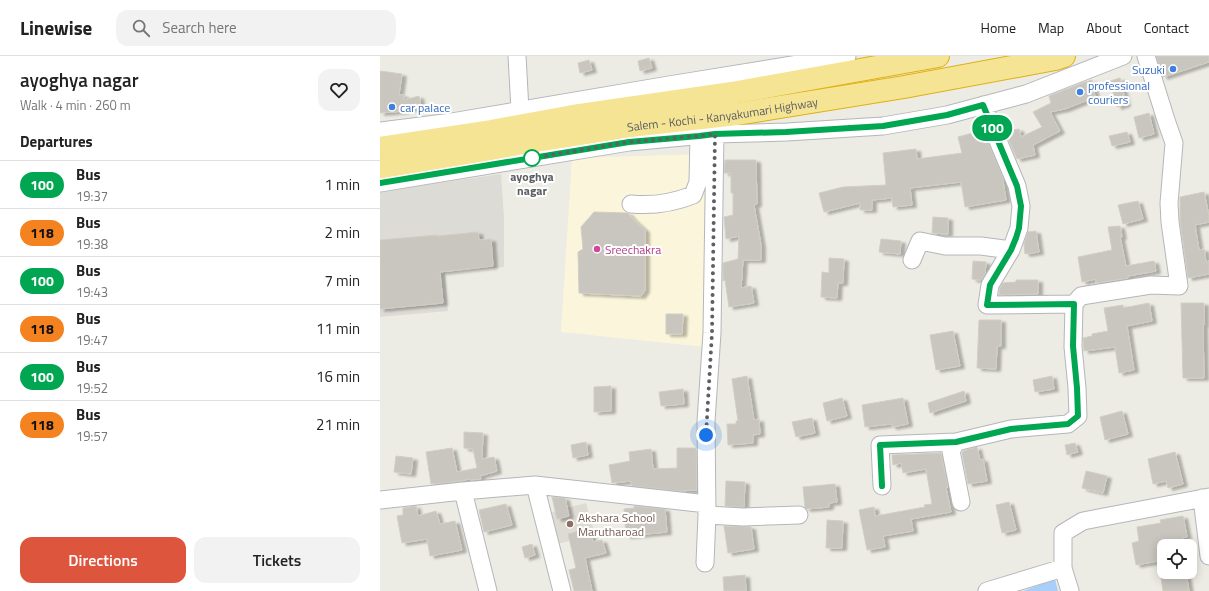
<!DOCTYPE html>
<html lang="en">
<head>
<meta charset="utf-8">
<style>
	body { margin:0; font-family:"Titillium Web",sans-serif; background:#f2f2f2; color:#222; height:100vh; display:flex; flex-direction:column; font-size:15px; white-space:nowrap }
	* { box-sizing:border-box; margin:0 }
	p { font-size:13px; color:#767676 }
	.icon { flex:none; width:22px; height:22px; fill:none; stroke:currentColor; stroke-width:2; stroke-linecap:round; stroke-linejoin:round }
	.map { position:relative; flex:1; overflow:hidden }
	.side { display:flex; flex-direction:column; background:#fff; width:380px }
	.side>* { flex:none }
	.badge { padding:0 8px; border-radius:13px; font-size:14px; line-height:26px }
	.buttons { position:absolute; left:777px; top:483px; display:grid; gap:8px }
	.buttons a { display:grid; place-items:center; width:40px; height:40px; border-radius:8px; background:#fff; box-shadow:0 2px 10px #0003; font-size:20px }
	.you { position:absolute; width:20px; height:20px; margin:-10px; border:3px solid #fff; border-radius:50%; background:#1a73e8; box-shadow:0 0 0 6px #1a73e833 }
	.map>.badge { position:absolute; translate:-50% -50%; box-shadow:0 0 0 2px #fff }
	h2 { padding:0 20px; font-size:15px; line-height:36px }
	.round { display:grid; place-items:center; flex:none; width:42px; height:42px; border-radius:12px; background:#f2f2f2 }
	.head { display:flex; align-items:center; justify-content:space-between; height:68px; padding:0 20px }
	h1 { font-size:19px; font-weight:600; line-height:30px }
	.button { display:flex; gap:8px; margin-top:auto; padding:8px 20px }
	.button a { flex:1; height:46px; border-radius:12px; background:#dc553c; color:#fff; font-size:16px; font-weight:600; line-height:46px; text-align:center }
	.button a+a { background:#f2f2f2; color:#222 }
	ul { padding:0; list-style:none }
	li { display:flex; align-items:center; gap:12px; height:48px; padding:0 20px; border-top:1px solid #e0e0e0 }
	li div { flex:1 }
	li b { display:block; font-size:15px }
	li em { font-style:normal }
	li .badge { min-width:44px; font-weight:700; text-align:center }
	header { display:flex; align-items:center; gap:24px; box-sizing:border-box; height:56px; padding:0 20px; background:#fff; border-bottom:1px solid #e0e0e0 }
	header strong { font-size:19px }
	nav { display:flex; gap:22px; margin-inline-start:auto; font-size:14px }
	.search { width:280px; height:36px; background:#f2f2f2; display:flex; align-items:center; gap:10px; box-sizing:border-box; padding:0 14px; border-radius:12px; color:#767676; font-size:15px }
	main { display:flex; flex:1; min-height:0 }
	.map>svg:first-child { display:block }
	.commercial { fill:#fbf6db }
	.industrial { fill:#dcdbd6 }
	.education { fill:#dddbd2 }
	.water { fill:#a9cff8 }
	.building { fill:#c9c6c0; stroke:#d2cec3; filter:url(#shadow) }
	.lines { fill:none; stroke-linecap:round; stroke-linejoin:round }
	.minor-casing { stroke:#b4b6ba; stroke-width:19 }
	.highway-casing { stroke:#e0b012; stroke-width:24 }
	.minor { stroke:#fff; stroke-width:17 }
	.highway { stroke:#f5e494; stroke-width:22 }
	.line-casing { stroke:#fff; stroke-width:9 }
	.line { stroke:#00a651; stroke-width:6 }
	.walk { stroke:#5c5f63; stroke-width:4; stroke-dasharray:0 7.2 }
	.shop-dot { fill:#3f7fe0; stroke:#fff; stroke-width:1.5 }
	.stop-dot { fill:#fff; stroke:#00a651; stroke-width:2 }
	.hotel-dot { fill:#d1479c; stroke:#fff; stroke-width:1.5 }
	.education-dot { fill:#8d6e63; stroke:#fff; stroke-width:1.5 }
	.labels { text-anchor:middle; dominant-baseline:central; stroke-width:4; stroke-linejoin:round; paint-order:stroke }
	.shop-label { font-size:12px; fill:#366cbe; stroke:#fff; text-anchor:start }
	.street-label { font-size:12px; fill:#5c5f63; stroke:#fff }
	.stop-label { font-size:12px; font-weight:bold; fill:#5c5f63; stroke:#fff }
	.hotel-label { font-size:12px; fill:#b23c85; stroke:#fff; text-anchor:start }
	.education-label { font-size:12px; fill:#785e54; stroke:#fff; text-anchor:start }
</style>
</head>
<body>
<header>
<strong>Linewise</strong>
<div class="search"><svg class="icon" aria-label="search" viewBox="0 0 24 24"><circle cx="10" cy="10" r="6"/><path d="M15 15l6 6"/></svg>Search here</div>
<nav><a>Home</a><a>Map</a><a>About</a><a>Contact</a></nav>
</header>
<main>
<section class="side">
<div class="head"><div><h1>ayoghya nagar</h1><p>Walk · 4 min · 260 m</p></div><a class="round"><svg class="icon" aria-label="heart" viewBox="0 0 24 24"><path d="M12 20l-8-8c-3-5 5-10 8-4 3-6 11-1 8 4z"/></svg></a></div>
<h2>Departures</h2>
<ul>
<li><span class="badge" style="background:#00a651;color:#fff">100</span><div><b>Bus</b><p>19:37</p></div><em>1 min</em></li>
<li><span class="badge" style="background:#f58220;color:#111">118</span><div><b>Bus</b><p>19:38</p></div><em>2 min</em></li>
<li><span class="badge" style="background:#00a651;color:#fff">100</span><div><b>Bus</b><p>19:43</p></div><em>7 min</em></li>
<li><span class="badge" style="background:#f58220;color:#111">118</span><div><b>Bus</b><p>19:47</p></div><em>11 min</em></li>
<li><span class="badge" style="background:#00a651;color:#fff">100</span><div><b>Bus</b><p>19:52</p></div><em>16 min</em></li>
<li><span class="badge" style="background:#f58220;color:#111">118</span><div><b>Bus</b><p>19:57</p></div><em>21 min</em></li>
</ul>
<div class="button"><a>Directions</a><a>Tickets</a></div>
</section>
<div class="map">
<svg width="829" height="535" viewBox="0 0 829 535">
	<defs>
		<filter id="shadow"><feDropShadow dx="4.5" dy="2.5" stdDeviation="1" flood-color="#0004"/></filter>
	</defs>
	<rect width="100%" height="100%" fill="#edece4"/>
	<path class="commercial" d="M327,98L326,291L181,276L192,102Z"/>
	<path class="industrial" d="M121,118L124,162V211L65,215L68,255L0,261V135Z"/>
	<path class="education" d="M206,447L215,478L174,489L165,458Z"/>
	<path class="water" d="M675,523L678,535H643Z"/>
	<path class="building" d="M776,0H829V6L783,21Z
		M269,2L272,12L260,15L258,5Z
		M209,4L212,14L200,17L198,7Z
		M0,15L22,18L19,39H24V44L39,40L41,51L24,54V55L0,57Z
		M740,22L746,48L737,51L730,25Z
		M712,24L715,41L685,53L670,56L680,75L653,89L655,99L637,103L625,75L639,73L641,81L662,71L653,56L671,47L669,40L702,27Z
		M769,57L774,78L759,82L754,61Z
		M603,74L622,119L626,144L585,151L581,126L530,132L532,149L513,151L512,142L492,144V154H480V147L444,156L439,137L463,131L506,129L503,97L536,93L537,103L582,97L578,81Z
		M747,76L750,86L732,90L729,80Z
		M345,104H376L377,148L374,149L381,189V204H363L361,232L371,230L374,247L349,251L345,224L343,225V207L358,203L359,180L346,183L344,161L353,159V137H351V117H344Z
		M824,136L829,160V166L815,169L819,194L824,193L826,206L829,205V218L808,222L800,165V141Z
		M758,145L763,163L743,168L738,149Z
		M214,156L248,157L252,162L265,174V234L261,240L199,237L198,196L203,193L201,171Z
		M553,161L568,162V178L552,177Z
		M740,170L742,181H740L746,210L774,205L776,215L748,220V222L716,227V223L702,226L698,201L732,194L728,171Z
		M656,175L659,196L645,198L644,188L648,176Z
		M98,176L99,184L111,183L113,210L60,216L63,247L0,253V184L57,179V180Z
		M501,183L521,185L520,198L499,196Z
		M449,202L464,203L463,227H458L457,242L441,241L442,216L449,217Z
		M593,205L606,206L605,218L601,224L592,223Z
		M636,224H658V238L619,239L620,232L623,227L636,226Z
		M769,247L772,265L747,270L754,314L739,317L735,291L704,295L703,282L712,280V278L728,275L724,252L743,249V252Z
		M801,247H824V269H823L824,322H803Z
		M286,258H303L302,278H286Z
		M599,264H621V290H617L616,313L597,312Z
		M573,275L580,310L556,314L550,279Z
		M367,320L374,364L379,363L380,378L373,379V387L348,389L347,368H356V365H358L352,323Z
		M672,320L674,333L655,336L653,324Z
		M231,330V355L214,356V331Z
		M303,333L304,348L281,350L279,336Z
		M584,335L586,345L550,357L548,347Z
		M462,342L467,360L447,365L443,347Z
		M523,342L528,368L512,371L511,368L485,371L482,349Z
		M742,355L748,378L725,384L720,361Z
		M432,362L435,377L416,381L412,366Z
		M84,376L103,377L102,403L114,401L117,415L100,420L101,423L90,424L89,423L81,425L51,428L46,396L72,392L77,416L97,412L93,393L84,392Z
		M206,386L208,399L193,402L191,389Z
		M695,387L698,396L687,399L685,389Z
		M597,391L600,404L603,403L607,425L588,428L582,397L583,395Z
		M297,392H316L317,434L298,435L252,430L251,425L232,427L229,409L250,405L249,396L271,393L273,413L297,412Z
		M795,396L803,428L788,432L786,425L773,428L768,403Z
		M561,397L568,431L566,432L571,456L531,463L533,475L503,480L505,491L487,494L479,454L494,451L495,460L545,451L544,449L552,448L546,413L523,417L521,407L513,409L512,399Z
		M16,400L33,402L31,418L14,416Z
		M706,415L727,420L723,437L702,432Z
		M346,425L365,426L364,451L345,450Z
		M455,428L457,446L449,447V451L427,453L425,452L423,431Z
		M172,441L185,442L189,460L177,463Z
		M629,446L636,474L622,477L616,449Z
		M126,448L132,469L104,476L99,454Z
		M36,450L38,460L56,455L60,468L75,465L82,494L50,500L47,483L22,487L17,460L23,459V452Z
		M254,450L285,453L287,476L246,480L244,453L254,452Z
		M803,460L807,481H803L805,490H784V504L756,509L752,487L759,485L757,471L781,467L780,464Z
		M447,464L463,465L462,492H446Z
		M344,470L371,471L374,493L348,497Z
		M209,472L213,486L222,484L226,497L205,502L212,535H194L189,514L196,512L188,478Z
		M152,488L155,499L145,502L142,491Z
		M806,517L809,535H783L781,522Z
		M365,519L366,535H344L343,521Z"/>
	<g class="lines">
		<defs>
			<path id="minor" d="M137,0L140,54
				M603,49L637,130L641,150L639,172L631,194L610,229L607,249L694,248
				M0,75L72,66L289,29L467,0
				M0,127L249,86L335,78L407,76L503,70L567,59L646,38L743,0
				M251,148C272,150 293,147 313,139L318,126L319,80
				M532,204L540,185L565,190H601L631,194
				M155,429L182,535
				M502,430L500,389L576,386
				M822,442L829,500
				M0,444L83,435
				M581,446L571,395L576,386L631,373L688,368L698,360L697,332L693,291L694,248L701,240L720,237L771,229L799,230L790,166L789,147L794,87L786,64L766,0
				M327,459L363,461L419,459
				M325,507L327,459L326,365L332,277L335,78
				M108,535L83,435L155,429L327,448
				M607,535L683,512
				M690,535L683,512V477L703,465L829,441"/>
			<g id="highway">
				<path d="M0,92L111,75L193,60L352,37L558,0"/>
				<path id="s1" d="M0,114L143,87L259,69L357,58L524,31L675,3L684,0"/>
			</g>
		</defs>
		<use href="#minor" class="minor-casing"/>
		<use href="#highway" class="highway-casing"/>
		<use href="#minor" class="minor"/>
		<use href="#highway" class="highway"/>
	</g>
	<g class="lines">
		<defs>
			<path id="line" d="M0,127L249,86L319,80L335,78L406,76L503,70L567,59L603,49L637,130L641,150L639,172L636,182L631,194L610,229L607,249L694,248L693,290L697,332L698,360L688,368L631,373L576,386L500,389L502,430"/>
		</defs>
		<use href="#line" class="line-casing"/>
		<use href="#line" class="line"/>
		<path class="walk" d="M152,102L249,86L319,80L335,78L332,277L326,379"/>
	</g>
	<g class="shop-dot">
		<circle cx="793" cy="13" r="4"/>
		<circle cx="700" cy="36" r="4"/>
		<circle cx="12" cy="51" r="4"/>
	</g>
	<circle class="stop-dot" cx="152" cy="102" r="8"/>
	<circle class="hotel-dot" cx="217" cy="193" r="4"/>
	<circle class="education-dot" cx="190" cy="468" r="4"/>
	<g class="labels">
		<g class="shop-label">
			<text x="785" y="13" text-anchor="end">Suzuki</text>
			<text x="708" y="29">professional<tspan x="708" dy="14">couriers</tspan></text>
			<text x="20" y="51">car palace</text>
		</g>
		<g class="street-label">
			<text stroke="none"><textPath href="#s1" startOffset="347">Salem - Kochi - Kanyakumari Highway</textPath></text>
		</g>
		<g class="stop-label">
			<text x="152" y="120">ayoghya<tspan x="152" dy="14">nagar</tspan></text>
		</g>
		<g class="hotel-label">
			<text x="225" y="193">Sreechakra</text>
		</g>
		<g class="education-label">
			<text x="198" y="461">Akshara School<tspan x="198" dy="14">Marutharoad</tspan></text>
		</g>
	</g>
</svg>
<div class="buttons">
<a><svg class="icon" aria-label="locate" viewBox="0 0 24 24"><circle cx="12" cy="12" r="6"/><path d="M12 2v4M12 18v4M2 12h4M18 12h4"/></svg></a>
</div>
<div class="you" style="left:326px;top:379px"></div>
<b class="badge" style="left:612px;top:72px;background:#00a651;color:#fff">100</b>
</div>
</main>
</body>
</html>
